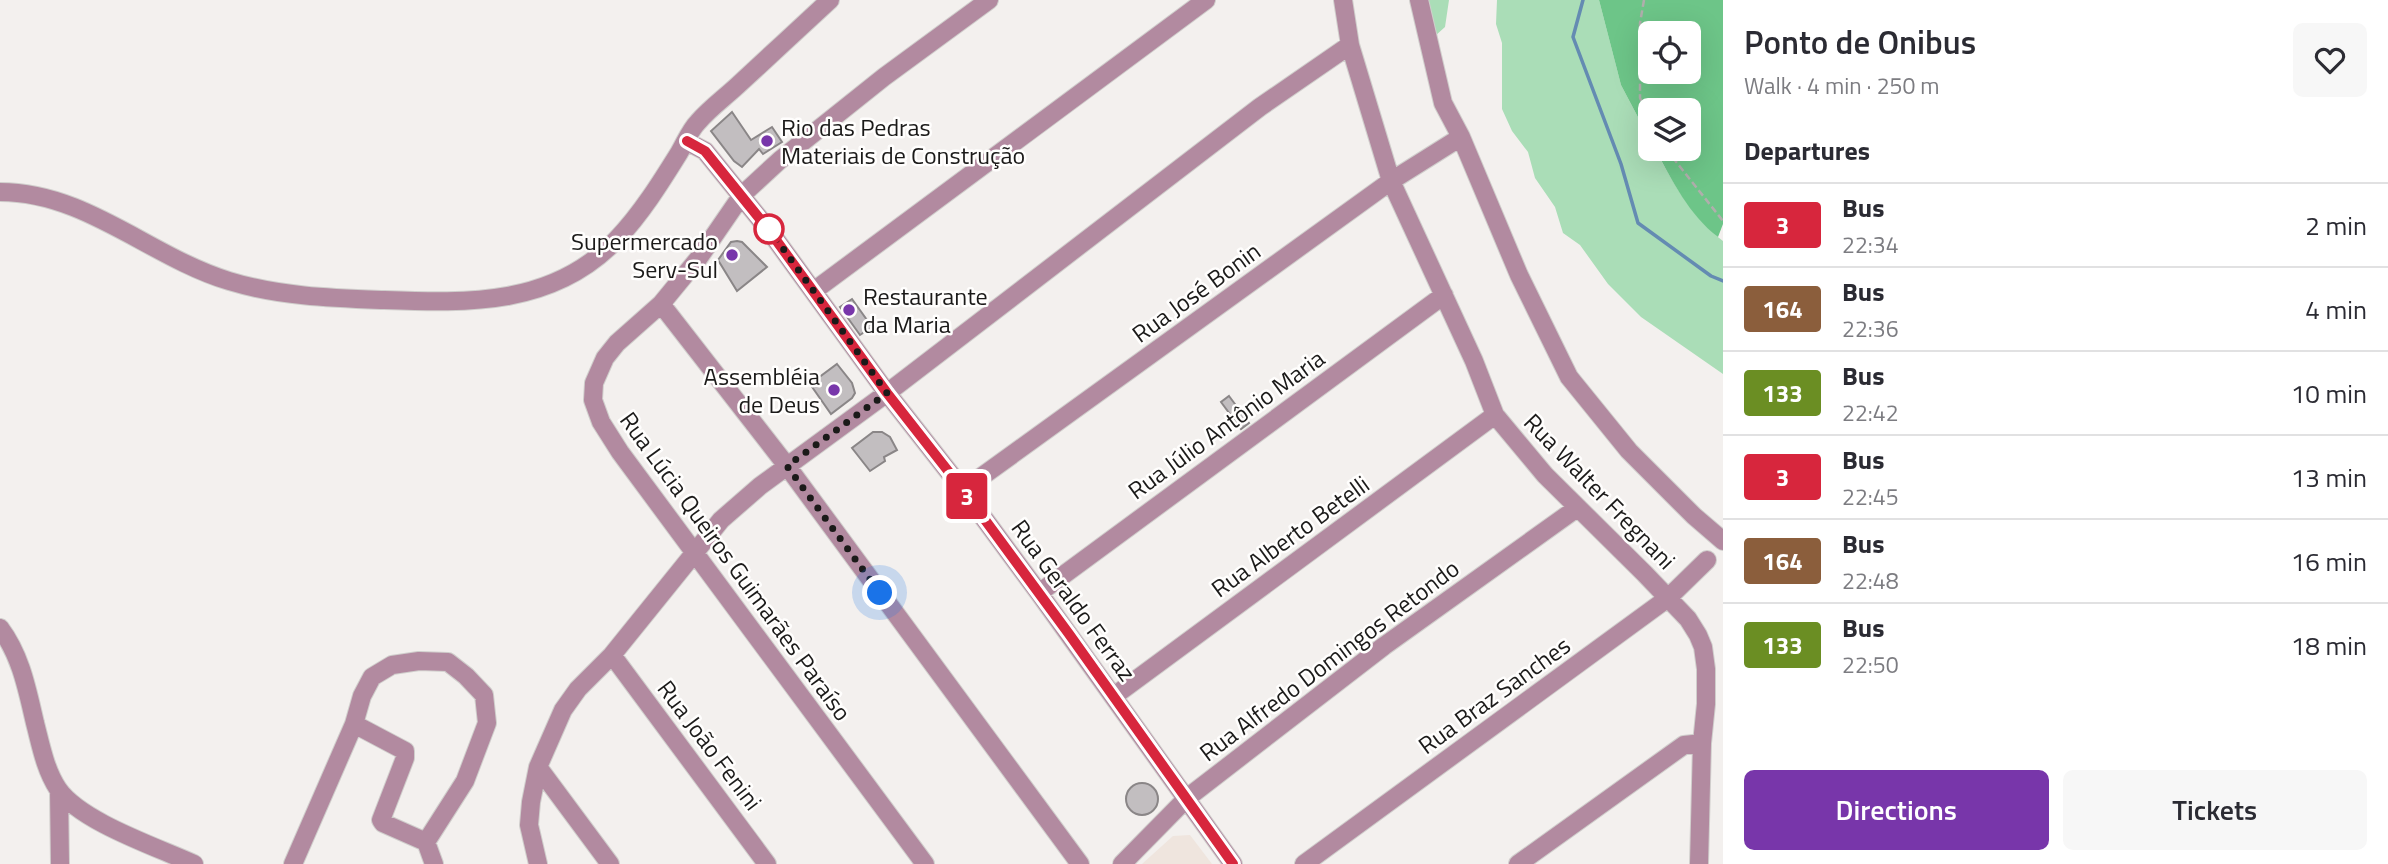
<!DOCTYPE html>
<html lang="en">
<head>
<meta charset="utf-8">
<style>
	body { margin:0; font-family:"Titillium Web",sans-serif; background:#f7f7f7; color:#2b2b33; height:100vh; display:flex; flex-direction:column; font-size:26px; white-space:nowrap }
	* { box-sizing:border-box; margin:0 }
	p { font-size:23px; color:#7c7c81 }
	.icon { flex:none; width:38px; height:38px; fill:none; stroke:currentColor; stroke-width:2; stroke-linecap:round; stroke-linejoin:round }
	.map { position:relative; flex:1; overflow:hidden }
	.details { display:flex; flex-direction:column; background:#fff; width:665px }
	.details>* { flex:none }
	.badge { padding:0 14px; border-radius:5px; font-size:24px; line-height:46px }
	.tools { position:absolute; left:1638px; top:21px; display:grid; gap:14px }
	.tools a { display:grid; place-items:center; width:63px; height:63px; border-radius:10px; background:#fff; box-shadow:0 7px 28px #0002; font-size:35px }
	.you { position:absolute; width:35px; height:35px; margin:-18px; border:5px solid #fff; border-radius:50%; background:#1a73e8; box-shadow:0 0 0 10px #1a73e833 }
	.map>.badge { position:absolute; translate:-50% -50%; box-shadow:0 0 0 4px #fff }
	h2 { padding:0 21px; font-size:26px; line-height:63px }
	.round { display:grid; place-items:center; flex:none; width:74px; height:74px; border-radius:10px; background:#f7f7f7 }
	.head { display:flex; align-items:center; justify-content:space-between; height:119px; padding:0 21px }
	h1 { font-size:33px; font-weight:600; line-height:52px }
	.cta { display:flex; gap:14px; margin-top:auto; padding:14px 21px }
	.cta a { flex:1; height:80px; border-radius:10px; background:#7836aa; color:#fff; font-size:28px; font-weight:600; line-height:80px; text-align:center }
	.cta a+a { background:#f7f7f7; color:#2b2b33 }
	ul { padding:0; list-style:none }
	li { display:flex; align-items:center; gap:21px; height:84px; padding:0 21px; border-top:2px solid #e1e1e2 }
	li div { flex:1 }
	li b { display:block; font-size:26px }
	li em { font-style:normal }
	li .badge { min-width:77px; font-weight:700; text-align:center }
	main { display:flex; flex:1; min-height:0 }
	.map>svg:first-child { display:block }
	.built { fill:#efe5de }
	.green { fill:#aaddb7 }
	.forest { fill:#6dc588; fill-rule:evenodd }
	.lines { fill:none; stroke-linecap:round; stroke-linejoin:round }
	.stream { stroke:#648bb2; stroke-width:3.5 }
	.building { fill:#c2bec0; stroke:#8a8687; stroke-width:2 }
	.minor-casing { stroke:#d0cecc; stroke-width:20 }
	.path { stroke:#b0aeac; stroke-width:2.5; stroke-dasharray:7 3.5; stroke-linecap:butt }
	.minor { stroke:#b28aa0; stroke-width:18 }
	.line-casing { stroke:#fff; stroke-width:16 }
	.line { stroke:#d7263d; stroke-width:10 }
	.walk { stroke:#1b1a19; stroke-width:7; stroke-dasharray:0 12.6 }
	.poi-dot { fill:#7836aa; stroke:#fffefd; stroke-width:2.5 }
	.stop-dot { fill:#fff; stroke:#d7263d; stroke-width:3.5 }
	.labels { text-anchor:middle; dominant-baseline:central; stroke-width:5; stroke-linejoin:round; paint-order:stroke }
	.poi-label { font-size:24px; fill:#1b1a19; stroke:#fffefd; text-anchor:start }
	.street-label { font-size:24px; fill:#1b1a19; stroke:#fffefd }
</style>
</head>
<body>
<main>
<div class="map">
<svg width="1723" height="864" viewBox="0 0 1723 864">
	<rect width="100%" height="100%" fill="#f3f0ee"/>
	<path class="built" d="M1190,835L1212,864H1142L1173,836Z"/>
	<path class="green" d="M1420,0H1449L1445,27L1435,36Z
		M1497,0H1599L1621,85L1650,140V149H1655C1673,183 1692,217 1723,241V374L1641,317L1608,284L1580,245L1563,233L1555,207L1535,178L1528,152L1512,131L1502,109V43L1496,24Z"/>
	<path class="forest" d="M1599,0H1723V224L1718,237C1689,215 1672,180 1655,149H1689V110H1650V140L1621,85ZM1650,33H1689V72H1650Z"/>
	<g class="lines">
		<path class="stream" d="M1583,0L1573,37L1621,164L1638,223L1711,276L1723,281"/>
	</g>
	<path class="building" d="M732,112L751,140L772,127L782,142L763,154L759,149L742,167L734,161L711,131Z
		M737,241L742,242L767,267L737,291L718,260L731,242Z
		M852,299L872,327L860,335L840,307Z
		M837,364L852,383L855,393L852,398L831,414L810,384Z
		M1229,396L1249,423L1241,429L1221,402Z
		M873,432H882L890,437L897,450L884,457L885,461L870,471L852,448Z
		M1126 799a16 16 0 1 1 32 0a16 16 0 1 1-32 0Z"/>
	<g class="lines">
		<defs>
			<path id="minor" d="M1343,0L1350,45L1391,181L1474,361L1495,415L1545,475L1645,574L1688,619L1698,635L1703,647L1706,669V704L1702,743L1699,864
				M1419,0L1443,103L1461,137L1519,275L1569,377L1629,451L1694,516L1723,541
				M686,141L705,151L768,229L887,393L963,490L1039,593L1233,864
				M0,192C86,192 150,257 229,281C278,296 329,298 381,300C466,303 553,307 617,239C641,214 661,182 679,153C685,143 690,130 698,122C709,109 724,98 737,86C768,57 799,29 830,0
				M815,290L1206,0
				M661,304L787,466L1080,864
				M963,490L1391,181L1461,137
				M1039,593L1444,295
				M0,628C21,656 27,689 35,723C41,746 45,769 58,789C81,822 157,847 194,864
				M612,655L767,864
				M1114,696L1495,415
				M354,724L405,751V758L381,820L383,823L426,842L434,864
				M538,767L610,864
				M59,790L60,864
				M293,864L354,724L362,696L372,677L392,665L419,661L448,662L466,676L484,695L487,723L465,781L426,842
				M538,864L529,825L531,802L538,767L563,710L578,689L612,655L721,520L760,486L887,393L1260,107L1350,45
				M925,864L620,452L601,422L593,400L594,383L605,358L617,343L661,304L698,259L742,195L780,160L884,77L989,0
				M1122,864L1187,798L1384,646L1577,508
				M1304,864L1668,598L1707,560
				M1518,864L1684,745L1702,743"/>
		</defs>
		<use href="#minor" class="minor-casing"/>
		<path class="path" d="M1644,0L1640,23V98L1650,118
			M1666,149L1723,221"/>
		<use href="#minor" class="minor"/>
	</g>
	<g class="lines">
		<defs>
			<path id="line" d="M687,141L705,151L768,229L887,393L963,490L1069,634L1233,864"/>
		</defs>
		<use href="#line" class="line-casing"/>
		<use href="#line" class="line"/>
		<path class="walk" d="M769,229L887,393L787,466L880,593"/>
	</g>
	<g class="poi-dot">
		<circle cx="767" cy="141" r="7"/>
		<circle cx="732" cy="255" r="7"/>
		<circle cx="849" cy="310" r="7"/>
		<circle cx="834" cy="390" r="7"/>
	</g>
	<circle class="stop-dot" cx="769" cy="229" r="14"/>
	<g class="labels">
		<g class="poi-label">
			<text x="781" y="127">Rio das Pedras<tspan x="781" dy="28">Materiais de Construção</tspan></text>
			<text x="718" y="241" text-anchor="end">Supermercado<tspan x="718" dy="28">Serv-Sul</tspan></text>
			<text x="863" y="296">Restaurante<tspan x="863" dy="28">da Maria</tspan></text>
			<text x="820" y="376" text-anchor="end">Assembléia<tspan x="820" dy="28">de Deus</tspan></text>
		</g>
		<g class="street-label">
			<text transform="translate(1196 292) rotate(-36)">Rua José Bonin</text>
			<text transform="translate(1226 424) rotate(-36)">Rua Júlio Antônio Maria</text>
			<text transform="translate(1600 491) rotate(46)">Rua Walter Fregnani</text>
			<text transform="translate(1290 536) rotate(-36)">Rua Alberto Betelli</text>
			<text transform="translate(736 566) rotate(54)">Rua Lúcia Queiros Guimarães Paraíso</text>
			<text transform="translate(1074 600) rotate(54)">Rua Geraldo Ferraz</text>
			<text transform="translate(1329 660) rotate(-37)">Rua Alfredo Domingos Retondo</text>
			<text transform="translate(1494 695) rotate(-36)">Rua Braz Sanches</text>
			<text transform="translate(710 745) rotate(53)">Rua João Fenini</text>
		</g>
	</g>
</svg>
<div class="tools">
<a><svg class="icon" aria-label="locate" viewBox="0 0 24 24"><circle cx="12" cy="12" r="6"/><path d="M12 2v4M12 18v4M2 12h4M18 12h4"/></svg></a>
<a><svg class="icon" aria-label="layers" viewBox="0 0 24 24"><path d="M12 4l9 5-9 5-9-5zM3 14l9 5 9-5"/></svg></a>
</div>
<div class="you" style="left:880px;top:593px"></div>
<b class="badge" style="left:967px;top:496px;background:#d7263d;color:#fff">3</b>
</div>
<section class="details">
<div class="head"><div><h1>Ponto de Onibus</h1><p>Walk · 4 min · 250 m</p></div><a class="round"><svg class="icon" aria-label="heart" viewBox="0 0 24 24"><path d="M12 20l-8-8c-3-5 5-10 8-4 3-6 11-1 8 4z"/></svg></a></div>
<h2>Departures</h2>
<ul>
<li><span class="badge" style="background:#d7263d;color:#fff">3</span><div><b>Bus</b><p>22:34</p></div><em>2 min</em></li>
<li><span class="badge" style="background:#8b5e3c;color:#fff">164</span><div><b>Bus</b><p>22:36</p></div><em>4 min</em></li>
<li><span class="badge" style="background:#6b8e23;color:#fff">133</span><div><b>Bus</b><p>22:42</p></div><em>10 min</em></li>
<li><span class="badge" style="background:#d7263d;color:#fff">3</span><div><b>Bus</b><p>22:45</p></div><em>13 min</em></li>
<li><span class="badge" style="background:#8b5e3c;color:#fff">164</span><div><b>Bus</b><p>22:48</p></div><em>16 min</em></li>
<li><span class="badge" style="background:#6b8e23;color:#fff">133</span><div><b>Bus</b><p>22:50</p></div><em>18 min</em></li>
</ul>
<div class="cta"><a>Directions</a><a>Tickets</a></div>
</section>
</main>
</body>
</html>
